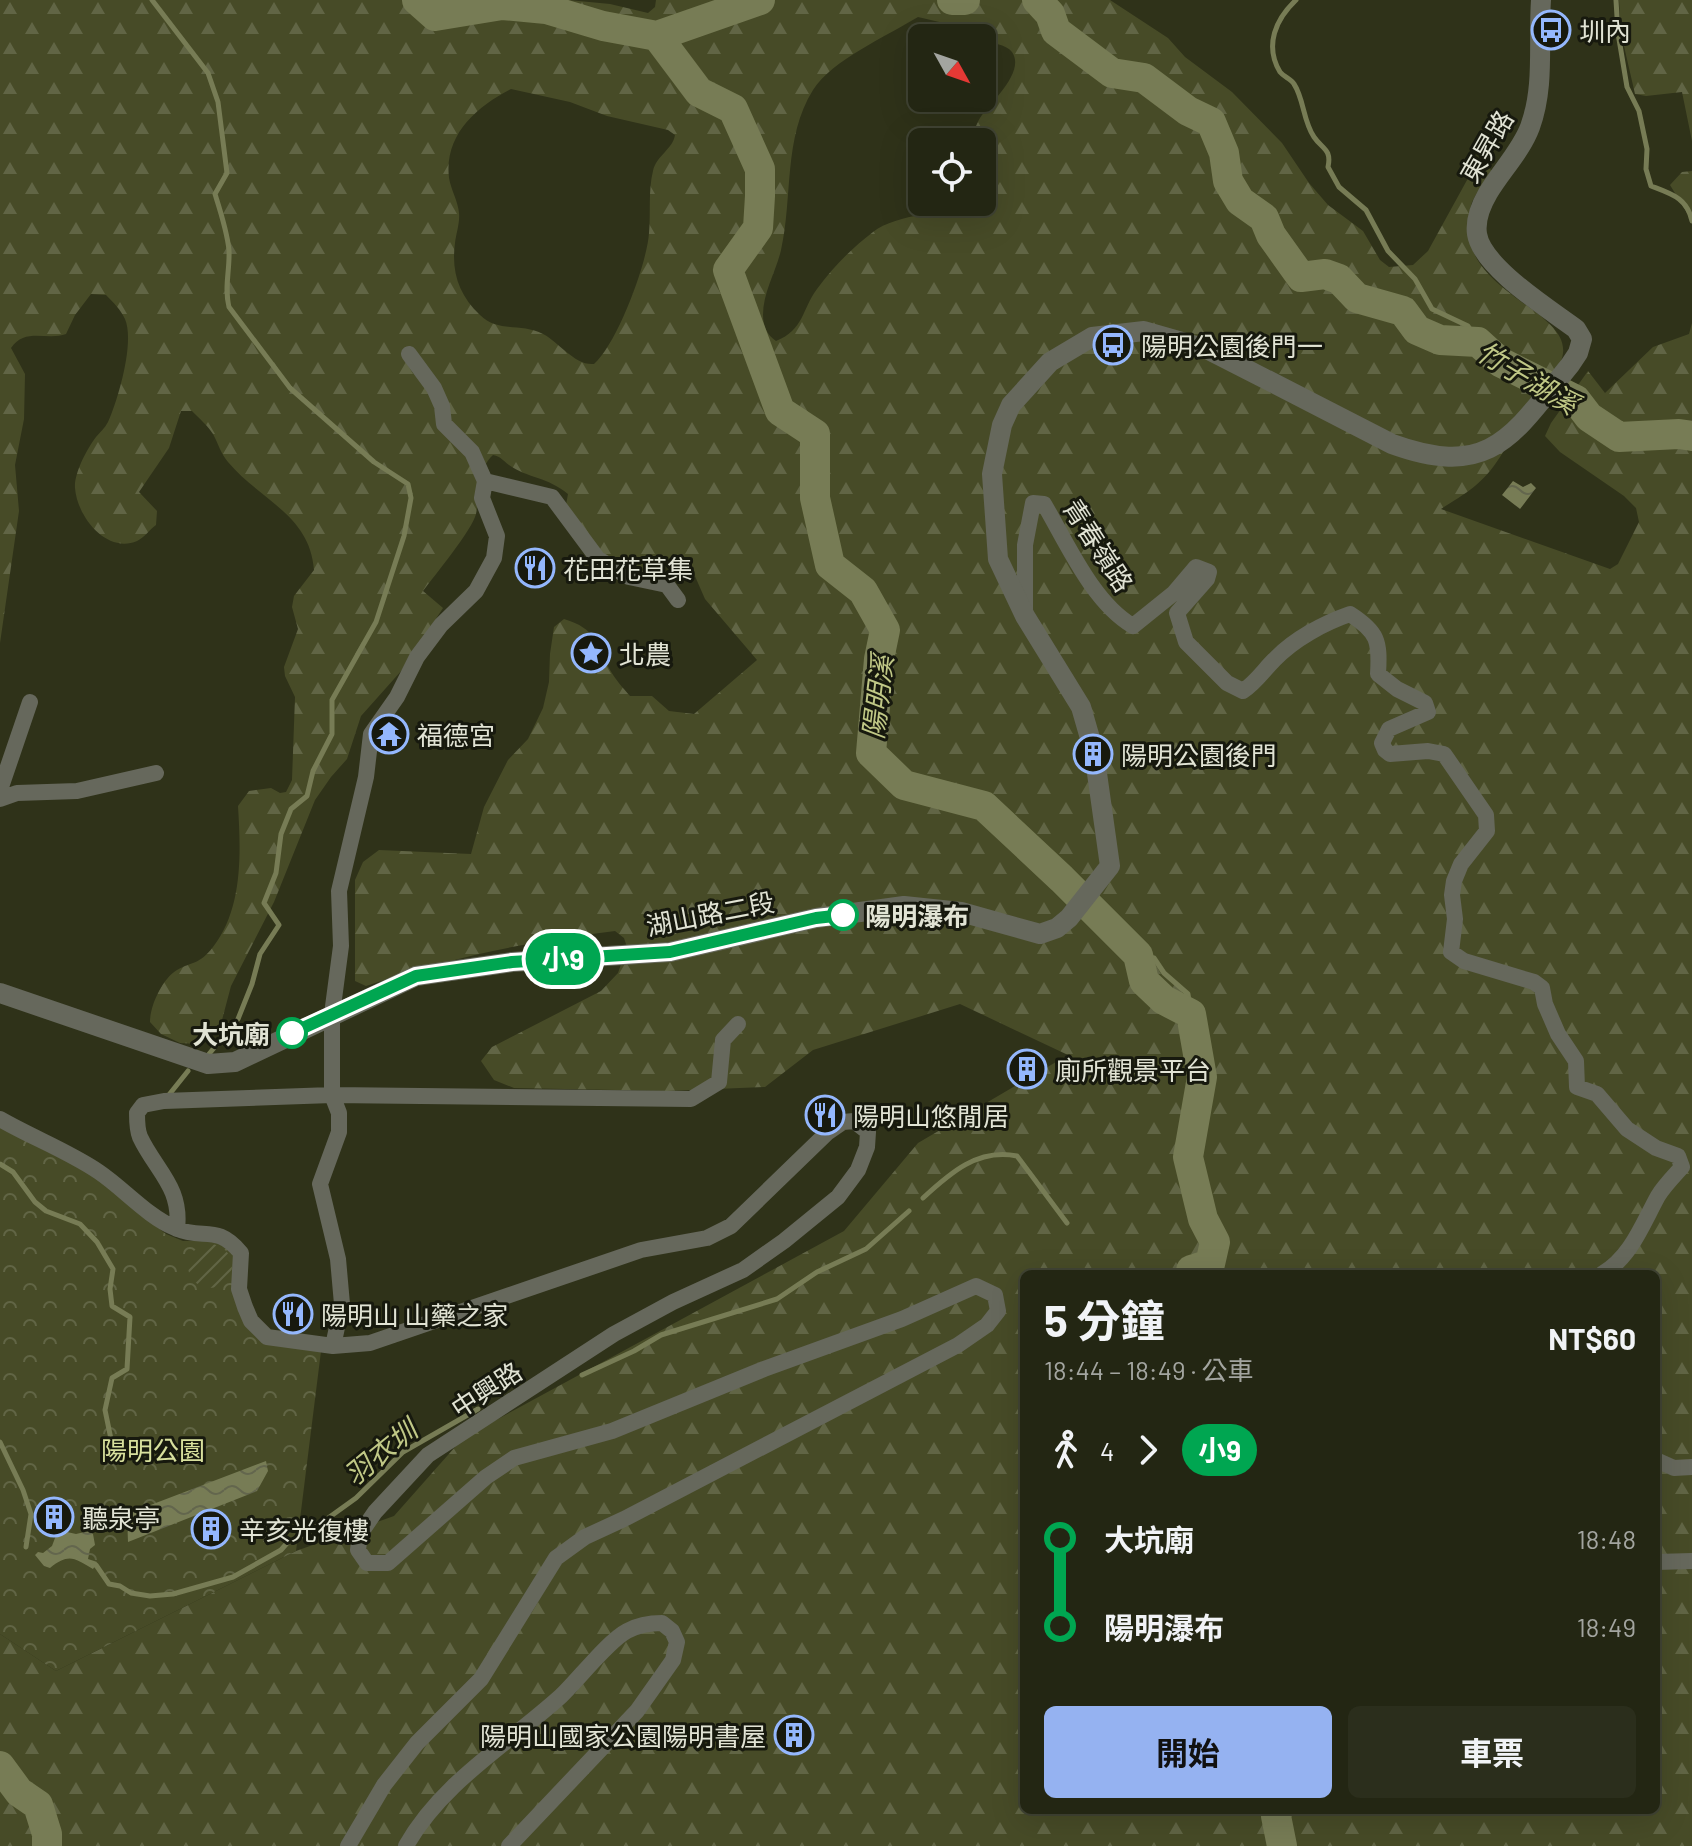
<!DOCTYPE html>
<html lang="zh-TW">
<head>
<meta charset="utf-8">
<style>
	body { margin:0; font-family:Barlow,"Noto Sans TC",sans-serif; background:#2b2e1c; color:#f1f3f6; height:100vh; display:flex; flex-direction:column; font-size:30px; white-space:nowrap }
	* { box-sizing:border-box; margin:0 }
	p { font-size:26px; color:#a3a5a0 }
	.icon { flex:none; width:44px; height:44px; fill:none; stroke:currentColor; stroke-width:2; stroke-linecap:round; stroke-linejoin:round }
	.map { position:relative; flex:1; overflow:hidden }
	.drawer { position:absolute; left:1020px; top:1270px; width:640px; height:544px; display:flex; flex-direction:column; background:#232613; border-radius:12px; box-shadow:0 8px 32px #0002,0 0 0 2px #404333 }
	.drawer>* { flex:none }
	.badge { padding:0 16px; border-radius:26px; font-size:28px; line-height:52px }
	.needle { width:52px; rotate:130deg }
	.buttons { position:absolute; left:908px; top:24px; display:grid; gap:16px }
	.buttons a { display:grid; place-items:center; width:88px; height:88px; border-radius:12px; background:#232613; box-shadow:0 8px 32px #0002,0 0 0 2px #404333; font-size:40px }
	.map>.badge { position:absolute; translate:-50% -50%; box-shadow:0 0 0 4px #fff }
	.legs { display:flex; align-items:center; gap:12px; height:88px; padding:0 24px; font-size:26px }
	.legs p { margin-inline-start:auto }
	.summary { display:flex; align-items:center; justify-content:space-between; height:136px; padding:0 24px }
	h1 { font-size:44px; font-weight:700; line-height:60px }
	.cta { display:flex; gap:16px; margin-top:auto; padding:16px 24px }
	.cta a { flex:1; height:92px; border-radius:12px; background:#95b2f1; color:#111; font-size:32px; font-weight:700; line-height:92px; text-align:center }
	.cta a+a { background:#2b2e1c; color:#f1f3f6 }
	ul { padding:0 24px; list-style:none }
	li { display:flex; align-items:center; gap:28px; height:88px; font-size:30px }
	li i { display:grid; place-items:center; width:12px; height:100%; margin:0 10px; background:currentColor }
	li i::after { content:''; width:20px; height:20px; margin:-10px; border:6px solid; border-radius:50%; background:#232613 }
	li p { margin-inline-start:auto }
	li:first-child i { background:linear-gradient(#0000 50%,currentColor 0) }
	li:last-child i { background:linear-gradient(currentColor 50%,#0000 0) }
	.map>svg:first-child { display:block }
	.forest { fill:url(#forest-firs); fill-rule:evenodd }
	.park { fill:url(#park-crowns) }
	.garden { fill:url(#garden-furrows) }
	.water { fill:url(#water-waves) }
	.lines { fill:none; stroke-linecap:round; stroke-linejoin:round }
	.stream { stroke:#777c55; stroke-width:5 }
	.river { stroke:#777c55; stroke-width:30 }
	.minor { stroke:#66685c; stroke-width:16 }
	.tertiary { stroke:#66685c; stroke-width:20 }
	.line-1-casing { stroke:#fff; stroke-width:18 }
	.line-1 { stroke:#00a651; stroke-width:12 }
	.stop-1-dot { fill:#fff; stroke:#00a651; stroke-width:4 }
	.labels { text-anchor:middle; dominant-baseline:central; stroke-width:6; stroke-linejoin:round; paint-order:stroke }
	.poi-label { font-size:26px; fill:#e1e3d4; stroke:#17190e; text-anchor:start }
	.street-label { font-size:26px; fill:#e1e3d4; stroke:#17190e }
	.stop-label { font-size:26px; font-weight:bold; fill:#e1e3d4; stroke:#17190e; text-anchor:start }
	.park-label { font-size:26px; fill:#d8e09d; stroke:#17190e }
	.water-label { font-size:28px; font-style:italic; fill:#c0c886; stroke:#17190e }
</style>
</head>
<body>
<div class="map">
<svg width="1692" height="1846" viewBox="0 0 1692 1846">
	<defs>
		<pattern id="forest-firs" width="22" height="20" patternUnits="userSpaceOnUse" patternTransform="scale(2)"><rect width="22" height="20" fill="#474b27"/><path d="M5 1l3.5 6h-7zM16 11l3.5 6h-7z" fill="#616545"/></pattern>
		<pattern id="park-crowns" width="20" height="18" patternUnits="userSpaceOnUse" patternTransform="scale(2)"><rect width="20" height="18" fill="#474b27"/><path d="M2 6a3 3 0 1 1 6 0M12 15a3 3 0 1 1 6 0" fill="none" stroke="#616545"/></pattern>
		<pattern id="garden-furrows" width="10" height="10" patternUnits="userSpaceOnUse" patternTransform="scale(2)"><rect width="10" height="10" fill="#474b27"/><path d="M-1 1l2-2M0 10L10 0M9 11l2-2" fill="none" stroke="#616545"/></pattern>
		<pattern id="water-waves" width="16" height="10" patternUnits="userSpaceOnUse" patternTransform="scale(2)"><rect width="16" height="10" fill="#777c55"/><path d="M0 5q4-4 8 0t8 0" fill="none" stroke="#63664d"/></pattern>
	</defs>
	<rect width="100%" height="100%" fill="#2f3219"/>
	<path class="forest" d="M0,0H568L610,4L648,13L655,7L656,0H1110L1168,38L1185,57L1232,92L1282,143L1309,183L1328,205L1363,231L1380,260L1389,267L1413,265L1428,251L1472,171L1478,167H1488L1492,171C1486,181 1477,191 1472,202C1470,207 1470,214 1469,220C1460,291 1568,309 1563,353C1561,373 1532,403 1520,420C1511,432 1508,445 1500,457C1483,484 1466,493 1441,509L1610,569L1618,564L1639,522L1636,508L1624,496L1560,452L1545,436L1551,423L1588,371L1605,393L1653,347L1689,334L1692,323V1846H0V1634L56,1671L296,1551L394,1516L463,1438L844,1231L918,1143L1068,1055L960,1004L813,1050L765,1087L667,1091L514,1088L494,1080L481,1061L492,1047L601,991L618,973L627,947L624,938L615,931C530,941 447,958 366,986L355,981V880L363,862L379,850L471,854L484,807L508,760L528,739L543,708L549,682L550,654L554,627L564,619C597,629 595,643 610,670C615,679 623,688 630,696H652L669,711L694,714L757,660L705,599L691,567L676,557C668,562 656,571 647,572C610,577 584,530 566,505L568,494C548,477 527,478 509,465C502,460 502,457 493,455C476,471 480,493 476,514C472,530 435,575 423,591L443,608L402,670L361,716L347,759L331,777L315,800L274,902L231,986L222,1020L210,1035L197,1044L180,1043L161,1034L150,1022C150,1006 162,979 177,970C193,961 199,965 213,947C243,908 241,853 238,806L249,791L271,788L280,793L286,792L292,780L295,697L285,676L284,667L298,629L292,607L294,596L314,570C310,515 261,501 228,462C221,454 218,443 213,434C208,426 199,418 192,411H181L169,448L139,492L157,511L156,525C150,529 144,538 137,541C106,554 77,516 75,488C74,473 87,449 96,437C100,432 105,428 108,422C118,400 135,342 125,319C121,310 113,302 106,295L91,294L75,315L66,334C47,341 25,327 11,348L25,374L24,419L15,465L19,511L0,643ZM918,17L948,24L973,38H982V41C991,43 1006,44 1012,52C1026,72 990,103 980,118C975,126 974,133 972,142H982V202H960L957,210C944,214 933,212 920,215C906,217 884,223 873,232C852,248 833,267 817,289C802,309 804,330 776,341C767,335 763,326 763,315C763,292 776,272 781,250C793,197 783,138 813,90C832,60 887,36 918,17ZM511,89L570,102L607,116L668,130L675,135C673,149 656,156 653,171C648,191 651,212 649,233C647,264 617,344 594,364C575,366 559,342 543,334C522,323 498,333 480,315C459,295 451,272 455,243C456,234 460,223 459,213C458,201 451,190 449,178C444,135 476,107 511,89ZM1024,1274H1656V1810H1024Z
		M1619,0H1692V141L1682,92L1646,96L1635,94L1621,33Z
		M1692,171V221L1670,185L1682,172Z"/>
	<path class="park" d="M0,1127L88,1172L166,1234L183,1241L214,1240L229,1248L237,1263L253,1332L321,1351L296,1551L56,1671L0,1634Z"/>
	<path class="garden" d="M188 1266a22 22 0 1 1 44 0a22 22 0 1 1-44 0Z"/>
	<path class="water" d="M1513,481L1523,487L1531,483L1536,488L1520,509L1502,495Z
		M266,1461L268,1471L257,1491L128,1542L127,1514Z
		M58,1530L76,1534L89,1531L93,1534L95,1545L90,1549L88,1559L97,1562L93,1569C74,1558 69,1553 50,1568L44,1566L35,1555L38,1552L43,1553L52,1546Z"/>
	<g class="lines">
		<path class="stream" d="M152,0L208,73L218,102L227,173L215,194C221,213 227,231 229,250C230,270 224,287 229,307L290,388L374,462L408,484L411,498L404,536L376,622L332,700V734L313,771L307,796L291,809L281,834L276,873L264,903L279,925L260,954L252,984L238,1019L209,1054
			M1296,0C1276,19 1264,45 1280,72C1284,77 1291,79 1294,84C1304,99 1303,121 1314,137C1322,149 1332,149 1328,167L1339,187L1366,210L1388,251L1415,279L1432,309L1468,326L1478,342
			M1616,0L1618,33L1627,87L1639,111L1647,149L1646,169L1651,186C1672,194 1687,198 1692,221
			M1138,955L1154,958L1164,973L1188,994L1191,1014
			M168,1096L188,1071
			M0,1164L13,1172L35,1202L46,1211L80,1224L97,1242L113,1269L110,1289L112,1306L130,1317L127,1369L112,1378L105,1410L112,1444
			M923,1198C950,1173 978,1148 1017,1156L1067,1223
			M582,1375L634,1351L661,1335L777,1299L817,1272L866,1249L909,1211
			M0,1442L23,1490L31,1514L26,1547
			M93,1565H96L109,1584L120,1586L131,1593L150,1596L173,1594L233,1577L281,1550L288,1542L306,1534L356,1498L403,1452L478,1409"/>
		<path class="river" d="M417,0L435,16L502,5L546,9L603,26L657,36L760,0
			M952,0H965
			M1037,0L1050,14L1056,31L1112,73L1144,78L1188,111L1211,122L1224,153L1228,181L1240,201L1264,218L1271,235L1301,277L1325,274L1339,279L1357,298L1403,311L1417,330L1440,340L1478,342L1500,362L1576,400L1589,417L1619,437L1679,434L1692,436
			M657,36L699,92L733,109L760,169V196L758,228L728,270L780,411L815,434V498L830,565L863,591L885,630L879,659L871,753L904,785L984,806L1062,879L1138,955L1144,981L1164,1000L1191,1014L1202,1077L1188,1157L1203,1219L1215,1242L1210,1264L1191,1270V1274
			M0,1766L19,1792L38,1805L47,1834V1846
			M1278,1810L1276,1816L1282,1846"/>
		<path class="minor" d="M485,481L552,497L598,559L629,577L667,585L678,600
			M1025,615V545L1033,503L1044,504C1067,543 1093,603 1133,626L1174,593L1196,567L1209,572L1207,579L1177,613L1186,642L1227,683L1243,691C1256,682 1263,671 1274,660C1294,639 1324,623 1350,614C1378,632 1380,641 1378,674L1397,689L1425,703L1428,712L1389,729L1382,743L1385,750L1390,754L1428,751L1444,754L1486,815L1487,831L1461,864L1454,881L1452,895L1455,919L1451,952L1464,961L1534,982L1542,988L1545,1004L1558,1034L1576,1061L1577,1087L1597,1094L1627,1129L1656,1148L1678,1156L1682,1167C1674,1176 1664,1186 1658,1196C1642,1225 1631,1257 1602,1274
			M0,790L30,702
			M0,799L17,793L77,791L156,773
			M0,1119C33,1138 68,1151 99,1172C124,1189 147,1216 175,1228C204,1241 216,1223 241,1253L239,1289L245,1307L251,1321L267,1337L333,1346L370,1343L641,1250L707,1238L731,1226L827,1133L843,1122L854,1121L868,1132L867,1147L858,1170L838,1197L784,1241L743,1270L673,1302L614,1334L428,1455L375,1512L360,1534L358,1550L367,1563H388L486,1477L514,1458L612,1431L764,1369L902,1319L976,1286L995,1295L998,1311L987,1325L958,1345L624,1519L585,1537L556,1558L481,1679L417,1743L384,1785L348,1846
			M177,1229C182,1187 156,1171 140,1137C137,1130 137,1121 137,1113L143,1105L164,1101L332,1095L691,1099L719,1082L723,1040L738,1024
			M333,1346L342,1304L338,1259L320,1184L339,1132V1113L332,1095V1014L341,946L339,891L366,777L371,734L397,697L417,657L441,625L476,591L494,558L497,536L482,498L485,481L472,452L444,424L442,406L434,388L409,354
			M1656,1460L1674,1468L1692,1467
			M1656,1562L1692,1561
			M406,1846C441,1783 508,1744 561,1696C578,1680 608,1641 627,1631C638,1625 650,1623 662,1623L672,1631L677,1642L673,1660L637,1711L509,1846"/>
		<path class="tertiary" d="M0,993L208,1064L235,1062L416,976L512,962L670,952L816,918L904,906L961,912L1040,934L1057,928L1069,918L1110,866L1094,752L1081,707L1025,616L998,559L992,474L1002,425L1011,405L1050,362L1092,337L1144,331L1207,349L1392,444C1491,480 1513,435 1570,365L1578,353L1582,339L1576,329C1549,309 1482,267 1477,234C1475,220 1481,205 1488,193C1501,171 1521,151 1530,127C1545,86 1538,43 1541,0"/>
	</g>
	<g class="lines">
		<defs>
			<path id="line-1" d="M292,1033L416,976L512,962L670,952L816,918L843,915"/>
		</defs>
		<use href="#line-1" class="line-1-casing"/>
		<use href="#line-1" class="line-1"/>
	</g>
	<defs>
		<symbol id="bus-ring" viewBox="-11 -11 22 22"><circle r="9.5" fill="#17190e" stroke="#94b7fd" stroke-width="1.5"/><path d="M-5-6H5V4H4V6H2V4H-2V6H-4V4H-5ZM-3.5-4V0h7V-4ZM-3.5 1.2v1.5H-2V1.2ZM2 1.2v1.5H3.5V1.2Z" fill="#94b7fd"/></symbol>
		<symbol id="restaurant-ring" viewBox="-11 -11 22 22"><circle r="9.5" fill="#17190e" stroke="#94b7fd" stroke-width="1.5"/><path d="M-5-6h1v4h1v-4h1v4h1v-4h1v5L-1.5 .5V6h-2V.5L-5-1ZM5-6V6H3V1.5H1.5Q1.5-4 5-6Z" fill="#94b7fd"/></symbol>
		<symbol id="sight-ring" viewBox="-11 -11 22 22"><circle r="9.5" fill="#17190e" stroke="#94b7fd" stroke-width="1.5"/><path d="M0-6L1.8-2.2L6-1.7L2.9 1.2L3.7 5.4L0 3.3L-3.7 5.4L-2.9 1.2L-6-1.7L-1.8-2.2Z" fill="#94b7fd"/></symbol>
		<symbol id="temple-ring" viewBox="-11 -11 22 22"><circle r="9.5" fill="#17190e" stroke="#94b7fd" stroke-width="1.5"/><path d="M0-6L5-2H3V0L6.5 2.5H4V6H1.5V3h-3V6H-4V2.5H-6.5L-3 0V-2H-5Z" fill="#94b7fd"/></symbol>
		<symbol id="building-ring" viewBox="-11 -11 22 22"><circle r="9.5" fill="#17190e" stroke="#94b7fd" stroke-width="1.5"/><path d="M-4-6H4V6H1V3H-1V6H-4ZM-2.5-4.3h1.7v1.8h-1.7ZM.8-4.3h1.7v1.8H.8ZM-2.5-1h1.7V.8h-1.7ZM.8-1h1.7V.8H.8Z" fill="#94b7fd"/></symbol>
	</defs>
	<g fill-rule="evenodd">
		<use href="#bus-ring" x="1529" y="8" width="44" height="44"/>
		<use href="#bus-ring" x="1091" y="323" width="44" height="44"/>
		<use href="#restaurant-ring" x="513" y="546" width="44" height="44"/>
		<use href="#sight-ring" x="569" y="631" width="44" height="44"/>
		<use href="#temple-ring" x="367" y="712" width="44" height="44"/>
		<use href="#building-ring" x="1071" y="732" width="44" height="44"/>
		<use href="#building-ring" x="1005" y="1047" width="44" height="44"/>
		<use href="#restaurant-ring" x="803" y="1093" width="44" height="44"/>
		<use href="#restaurant-ring" x="271" y="1292" width="44" height="44"/>
		<use href="#building-ring" x="32" y="1495" width="44" height="44"/>
		<use href="#building-ring" x="189" y="1507" width="44" height="44"/>
		<use href="#building-ring" x="772" y="1713" width="44" height="44"/>
	</g>
	<g class="stop-1-dot">
		<circle cx="843" cy="915" r="14"/>
		<circle cx="292" cy="1033" r="14"/>
	</g>
	<g class="labels">
		<g class="poi-label">
			<text x="1579" y="30">圳內</text>
			<text x="1141" y="345">陽明公園後門一</text>
			<text x="563" y="568">花田花草集</text>
			<text x="619" y="653">北農</text>
			<text x="417" y="734">福德宮</text>
			<text x="1121" y="754">陽明公園後門</text>
			<text x="1055" y="1069">廁所觀景平台</text>
			<text x="853" y="1115">陽明山悠閒居</text>
			<text x="321" y="1314">陽明山 山藥之家</text>
			<text x="82" y="1517">聽泉亭</text>
			<text x="239" y="1529">辛亥光復樓</text>
			<text x="766" y="1735" text-anchor="end">陽明山國家公園陽明書屋</text>
		</g>
		<g class="street-label">
			<text transform="translate(1486 146) rotate(-60)">東昇路</text>
			<text transform="translate(1099 545) rotate(57)">青春嶺路</text>
			<text transform="translate(710 913) rotate(-11)">湖山路二段</text>
			<text transform="translate(486 1389) rotate(-33)">中興路</text>
		</g>
		<g class="stop-label">
			<text x="865" y="915">陽明瀑布</text>
			<text x="270" y="1033" text-anchor="end">大坑廟</text>
		</g>
		<g class="park-label">
			<text x="153" y="1449">陽明公園</text>
		</g>
		<g class="water-label">
			<text transform="translate(1528 377) rotate(31)">竹子湖溪</text>
			<text transform="translate(877 697) rotate(-83)">陽明溪</text>
			<text transform="translate(380 1452) rotate(-39)">羽衣圳</text>
		</g>
	</g>
</svg>
<div class="buttons">
<a><svg class="needle" viewBox="-14 -14 28 28"><path d="M0-13l5 13h-10z" fill="#e53935"/><path d="M0 13l5-13h-10z" fill="#a3a5a0"/></svg></a>
<a><svg class="icon" aria-label="locate" viewBox="0 0 24 24"><circle cx="12" cy="12" r="6"/><path d="M12 2v4M12 18v4M2 12h4M18 12h4"/></svg></a>
</div>
<b class="badge" style="left:563px;top:959px;background:#00a651;color:#fff">小9</b>
<section class="drawer">
<div class="summary"><div><h1>5 分鐘</h1><p>18:44 – 18:49 · 公車</p></div><b>NT$60</b></div>
<div class="legs"><svg class="icon" aria-label="walk" viewBox="0 0 24 24"><circle cx="13" cy="4" r="2"/><path d="M13 8l-2 6 4 7M11 14l-3 7M7 12l3-4h3l4 4"/></svg>4<svg class="icon" aria-label="forward" viewBox="0 0 24 24"><path d="M9 5l7 7-7 7"/></svg><b class="badge" style="background:#00a651;color:#fff">小9</b></div>
<ul>
<li><i style="color:#00a651"></i><b>大坑廟</b><p>18:48</p></li>
<li><i style="color:#00a651"></i><b>陽明瀑布</b><p>18:49</p></li>
</ul>
<div class="cta"><a>開始</a><a>車票</a></div>
</section>
</div>
</body>
</html>
